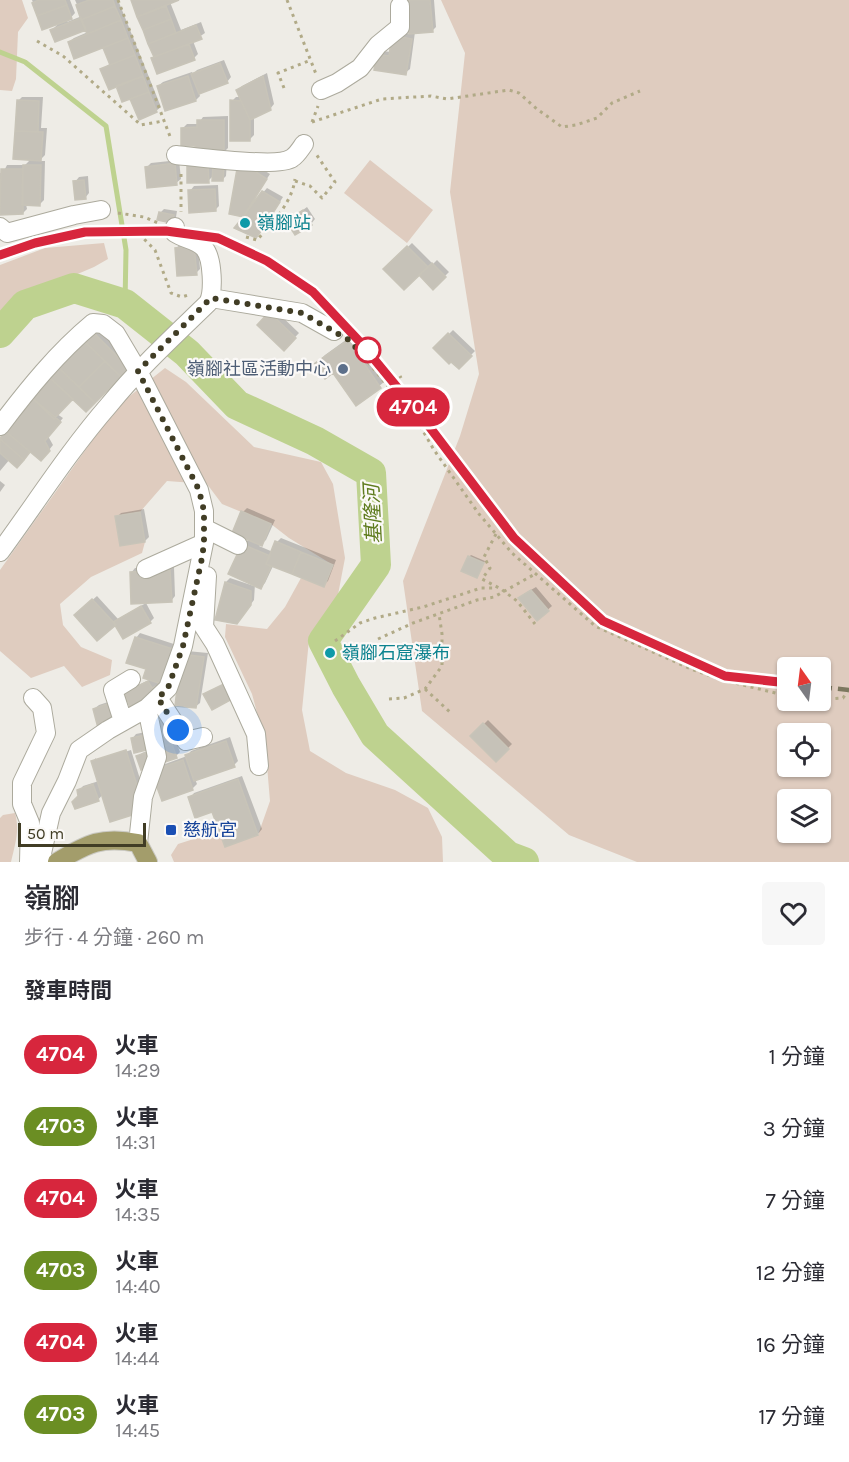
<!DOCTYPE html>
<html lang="zh-TW">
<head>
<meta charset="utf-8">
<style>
	body { margin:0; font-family:Karla,"Noto Sans TC",sans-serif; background:#f7f7f7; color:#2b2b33; height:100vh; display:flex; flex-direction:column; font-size:22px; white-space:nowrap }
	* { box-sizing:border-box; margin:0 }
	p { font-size:20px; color:#7c7c81 }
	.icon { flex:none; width:33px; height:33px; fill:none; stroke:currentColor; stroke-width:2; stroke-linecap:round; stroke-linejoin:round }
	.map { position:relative; height:862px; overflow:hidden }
	.sheet { display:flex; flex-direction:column; background:#fff; flex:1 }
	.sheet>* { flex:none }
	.badge { padding:0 12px; border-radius:20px; font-size:21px; line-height:39px }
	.needle { width:39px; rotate:346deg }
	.buttons { position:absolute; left:777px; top:657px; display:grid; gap:12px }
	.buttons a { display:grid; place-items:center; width:54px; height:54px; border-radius:6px; background:#fff; box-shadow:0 2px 4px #0004; font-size:30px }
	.scale { position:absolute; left:18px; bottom:15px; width:128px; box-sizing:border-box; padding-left:6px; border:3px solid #413d25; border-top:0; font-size:16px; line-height:21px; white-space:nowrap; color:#413d25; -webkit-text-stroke:4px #fbf9f7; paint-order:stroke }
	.you { position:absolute; width:30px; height:30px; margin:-15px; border:4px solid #fff; border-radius:50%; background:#1a73e8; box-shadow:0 0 0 9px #1a73e833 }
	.map>.badge { position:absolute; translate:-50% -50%; box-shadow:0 0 0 3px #fff }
	h2 { padding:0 24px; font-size:22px; line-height:54px }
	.round { display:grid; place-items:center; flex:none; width:63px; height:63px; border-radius:6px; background:#f7f7f7 }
	.head { display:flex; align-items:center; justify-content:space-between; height:102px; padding:0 24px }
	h1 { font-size:28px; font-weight:600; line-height:45px }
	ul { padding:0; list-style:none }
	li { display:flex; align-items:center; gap:18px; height:72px; padding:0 24px }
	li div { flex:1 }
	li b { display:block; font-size:22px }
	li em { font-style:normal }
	li .badge { min-width:66px; font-weight:700; text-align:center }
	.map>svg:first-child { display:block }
	.green { fill:#dfccbf; fill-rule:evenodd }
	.shadow { fill:#0003 }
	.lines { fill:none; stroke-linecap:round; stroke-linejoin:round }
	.stream { stroke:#bed28f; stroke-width:5 }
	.river { stroke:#bed28f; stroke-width:30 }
	.building { fill:#c6c2b8; stroke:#c8c4b8; stroke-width:1.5 }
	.minor-casing { stroke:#acaa9d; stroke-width:20 }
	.major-casing { stroke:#cac9c2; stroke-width:20 }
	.path { stroke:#b1aa87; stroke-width:3; stroke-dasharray:3 4.5; stroke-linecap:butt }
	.minor { stroke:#fff; stroke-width:18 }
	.major { stroke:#a39d6b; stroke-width:18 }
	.rail { stroke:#7c785f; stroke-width:4.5; stroke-dasharray:12 6; stroke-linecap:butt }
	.line-casing { stroke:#fff; stroke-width:14 }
	.line { stroke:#d7263d; stroke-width:9 }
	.walk { stroke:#413d25; stroke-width:6; stroke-dasharray:0 10.8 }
	.culture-dot { fill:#0f9aa8; stroke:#fbf9f7; stroke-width:2 }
	.stop-dot { fill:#fff; stroke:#d7263d; stroke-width:3 }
	.service-dot { fill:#5c6f8a; stroke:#fbf9f7; stroke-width:2 }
	.transit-dot { fill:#1a4fb4; stroke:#fbf9f7; stroke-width:2 }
	.labels { text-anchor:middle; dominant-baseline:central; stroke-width:4.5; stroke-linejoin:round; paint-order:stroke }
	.culture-label { font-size:18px; fill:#0d838f; stroke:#fbf9f7; text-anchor:start }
	.service-label { font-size:18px; fill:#4e5e75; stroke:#fbf9f7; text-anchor:end }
	.transit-label { font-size:18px; fill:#164399; stroke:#fbf9f7; text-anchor:start }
	.water-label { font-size:20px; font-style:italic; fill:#5f7c1f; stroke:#fbf9f7 }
</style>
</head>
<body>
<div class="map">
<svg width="849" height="862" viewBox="0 0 849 862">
	<rect width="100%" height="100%" fill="#eeece6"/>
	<path class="green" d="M0,0H22L28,18L18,32L16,79L12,91L0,90Z
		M441,0H849V862H637L569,835L422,711L403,581L460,436L479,374L450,192L465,53ZM788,668H820V700H788ZM788,734H820V766H788ZM788,800H820V832H788Z
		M370,160L433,210L407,243L344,193Z
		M104,243L108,259L94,267L14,301L0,316V265L45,248Z
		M165,368L186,382L254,447L321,462L333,484L345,558L337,600L309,640L302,710L310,751L346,773L395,790L428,808L442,837L443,862H174L171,855L178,844L219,831L225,847L258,835L270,801L265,742L252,694L225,637L226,624L267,629L285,607L301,578L324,587L333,565L289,538L271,524L222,504L207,484L167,481L140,512L115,516L120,546L145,542L142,553L91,577L60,604L63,625L81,647L112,660L110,675L82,687L64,666L31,678L0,651V570L116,407Z
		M15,813C20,830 15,845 11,862H0V818L3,815Z"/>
	<path class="shadow" d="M32,0H70L75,13L67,22L82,16L75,0H118L161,107L156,111L131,97L102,69L111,63L104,46L69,42L74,38L88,32L87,28L52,30L61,21L43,28Z
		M132,0H175L170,2L181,30L201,22L205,33L193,41L198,54L194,58L155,57Z
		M408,0H434L436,27L432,31L415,32L410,69L405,73L375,68L382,51L391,52L398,32L410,34Z
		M224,60L231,77L227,82L199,93L200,96L196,100L158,86L163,82L192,72L193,74L197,70Z
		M267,73L274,104L270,109L254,117V135L249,140L232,101L236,97H241L238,90L242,86Z
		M22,97H43L41,128H47L45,155L39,161H45L44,200L40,204H26L27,209L23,213H0V173H3L7,165H25L31,159L18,101Z
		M228,116V148L224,152L197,145L183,128L187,124H198L203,117Z
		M179,160L181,179L176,183L147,167L151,163Z
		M227,161L226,176L222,180L214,175L208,181L188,165Z
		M254,164L270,174L253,200L255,202L267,188L283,197L266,224L255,236L245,216L231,213Z
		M88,176L89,193L85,198L75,182L79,177Z
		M218,185L219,206L215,210L190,191L194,186Z
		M307,207L315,219L311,224L288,221Z
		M164,209L177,211L176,217L171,221L160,213Z
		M198,242L200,269L196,273L176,248L181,244Z
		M412,243L433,264L437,260L449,272L433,288L419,273L385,269Z
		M274,309L299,333L284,349L259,325Z
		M99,329L133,364L86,410L73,397L57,414L63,418L48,436L53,445L45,455L30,451L17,466L10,459L0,471V438L33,398Z
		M453,330L475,351L459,367L435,348Z
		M357,332L389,378L357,404L333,371L316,364L325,355Z
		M0,481L5,485L0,492Z
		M247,508L275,520L266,540L259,546L273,552L277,542L281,538L336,560L328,581L323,585L273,566L265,583L261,587L255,584L254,600L241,617L226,582L230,578L254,586L255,584L243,545L249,539L243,512Z
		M144,509L149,537L145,541L117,517L121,513Z
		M471,555L485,561L477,577L469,557Z
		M174,567L175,596L171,601L131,573L135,568Z
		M536,587L552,606L537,619L524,594Z
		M97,596L118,619L146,603L154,618L150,622L116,623L97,639L80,611Z
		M140,633L180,646L169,679L131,705L130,689L151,679L136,638Z
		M187,651L208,653L200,703L195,707Z
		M114,700L119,717L94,709L99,705Z
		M169,718L174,738L169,744L176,741L180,752L176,756L138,757L142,753L150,750L132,739L136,734L155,730L157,720Z
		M488,720L512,744L496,760L472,736Z
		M230,737L238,761L234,765L195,779L197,784L193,788L163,799L157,767L187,756L191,751Z
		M131,750L148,805L103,794L98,800L79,796V791L83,786L99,781L93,761L96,758V761Z
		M242,776L262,829L258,834L226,845L213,810L190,798L194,793Z"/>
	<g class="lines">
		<path class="stream" d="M0,52L25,62L106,126L126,250L125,304"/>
		<path class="river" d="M0,333L25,305L74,288L125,304L187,353L237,405L315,441L371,473L376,565L323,641L346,686L375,735L508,856L524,862"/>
	</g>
	<path class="building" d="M39,0H65L67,5L37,16L32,3Z
		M89,0H113L115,6L81,20L76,5Z
		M131,0H179L137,17Z
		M406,0H430L433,32L409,34Z
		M67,5L72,19L42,30L37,16Z
		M115,6L121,20L87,34L81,20Z
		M166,6L171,19L143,30L137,17Z
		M81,18L86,30L55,42L50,30Z
		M171,19L176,33L148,44L143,30Z
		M121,20L128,38L74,59L68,42Z
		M196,25L202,39L154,57L148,44Z
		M392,35L412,39L406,75L374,70L376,54L389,56Z
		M128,38L135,55L110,65L103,48Z
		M189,44L195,60L157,74L151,58Z
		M135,55L143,76L109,90L100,69Z
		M220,63L228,83L199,94L191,74Z
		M143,76L149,92L122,102L116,86Z
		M188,76L196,101L165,111L157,86Z
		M263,76L271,110L250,120L236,90Z
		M149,92L157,112L139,120L130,99Z
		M17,100L39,101L38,132L15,131Z
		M230,100L241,101L250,120V141H230Z
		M197,120H224V154H196L195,146H181V128L197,127Z
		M15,131L43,132L41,161L13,159Z
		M175,163L177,185L147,188L145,167Z
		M187,164H208L209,183H187Z
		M23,165H41L40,206L22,205Z
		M213,165H224L223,181H212Z
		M250,168L267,179L243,217L229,214L237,169Z
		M1,169H23V214L0,215Z
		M84,180L86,199L75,200L73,181Z
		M215,189L216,211L189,213L188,190Z
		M262,191L280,202L262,230L243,217Z
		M303,210L312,225L295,235L286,221Z
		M159,212L174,215L172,223L157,220Z
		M243,217L262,230L256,238L234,228Z
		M194,246L197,275L177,276L175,248Z
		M407,246L428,267L404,290L383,269Z
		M432,263L446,277L433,290L419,275Z
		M269,312L296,338L284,351L257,325Z
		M93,332L130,369L121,377L85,342Z
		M448,333L472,356L459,369L451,362L449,364L433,348Z
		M348,340L381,388L356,406L333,373L325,379L314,364Z
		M85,342L105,361L79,387L59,368Z
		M105,361L121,377L95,403L79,387Z
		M59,368L95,403L86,412L50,378Z
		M50,378L73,399L54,419L31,397Z
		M31,397L61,422L45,441L50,451L41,461L4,430Z
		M4,430L30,452L24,460L0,439Z
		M0,439L24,460L17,468L0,453Z
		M241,511L271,524L262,546L232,533Z
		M140,512L145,542L120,546L115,516Z
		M275,541L301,552L292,574L266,564Z
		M242,544L270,556L266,564L271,567L261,589L228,574Z
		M301,552L333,565L324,587L292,574Z
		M468,556L484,563L477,578L461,571Z
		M170,570L172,602L131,604L130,572Z
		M225,582L251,591V605L237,624L215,620Z
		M531,590L549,611L537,621L518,598Z
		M92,599L116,625L97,641L74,615Z
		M141,606L151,623L123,639L113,622Z
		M135,637L176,650L165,685L143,678L146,669L126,663Z
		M181,654L204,657L196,708L175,706Z
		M148,681L152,688L159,685L162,692L130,707L124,693Z
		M228,682L236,697L212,710L203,694Z
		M110,703L116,722L98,728L93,709Z
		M165,721L171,744L134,753L131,738L154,733L152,724Z
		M483,723L509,749L496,762L470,736Z
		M226,741L235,767L194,781L185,755Z
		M172,744L177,758L141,770L136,756Z
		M126,750L145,811L110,822L91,761Z
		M183,760L193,790L162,801L151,771Z
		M238,779L258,835L225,847L212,812L195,818L188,797Z
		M93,784L99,801L75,809L72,802L78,796L77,790Z"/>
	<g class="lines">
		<defs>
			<path id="minor" d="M321,90L337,83L360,68L378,45L400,27V6
				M176,155C196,157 279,168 292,158C297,155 301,148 304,144
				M0,227L7,233L74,215L101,210
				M211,298L302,313L334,331
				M0,426C28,389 57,353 93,323L103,324L116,334L138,371L199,490L204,511V543L183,646L168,688L147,708L108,730L79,750L67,781L51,813L40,862
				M204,528L238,545
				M0,552C36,503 69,451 109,405C139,368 174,336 208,303C214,293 213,258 204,248C197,240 184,239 175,233V227
				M146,569L204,543
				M207,576L204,627L215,644L256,734L259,766
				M158,698L186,741L203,737
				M123,721L113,690L131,679
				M138,843L143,797L157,757L147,708
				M29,862L30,823L22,804V783L46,733L42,708L33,698"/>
			<path id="major" d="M57,862C88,843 102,836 138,843L148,862"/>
		</defs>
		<use href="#minor" class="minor-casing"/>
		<use href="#major" class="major-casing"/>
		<path class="path" d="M118,0L171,139
			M287,0L316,74
			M37,41L63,56L141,125L163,121
			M284,88L278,73L311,60
			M312,122L382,99L431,96L447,99L509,90L519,93L537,109L562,127L576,125L597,118L612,103L640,91
			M312,122L318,106
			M181,174V212
			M295,181L310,186L322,198L335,182L316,154
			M118,213L144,217L158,223
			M139,234L155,250L171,293L182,297L191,294
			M246,237L257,240C272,223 292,203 295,179
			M349,339L419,424L434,450L479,514L512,553L595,626L691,669L722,680L788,696
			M400,376L401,378
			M496,534L484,557L490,568L482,579L501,589L517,601L535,624
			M378,639L413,623L477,600L494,597L535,574
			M335,641L360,623L375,618L423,607L481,588H496
			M425,689L451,713
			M389,699L404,698L425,689L442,666V634L439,614
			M813,700L843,698L849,689"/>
		<use href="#minor" class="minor"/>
		<use href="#major" class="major"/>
		<path class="rail" d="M0,255L35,243L85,232L166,231L218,238L267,261L313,292L360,342L425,421L514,539L603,621L725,676L788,683
			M820,687L849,690"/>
	</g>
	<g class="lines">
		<defs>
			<path id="line" d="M0,255L35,243L85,232L166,231L218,238L267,261L313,292L360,342L425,421L514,538L603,621L725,676L788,683"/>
		</defs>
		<use href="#line" class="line-casing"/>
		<use href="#line" class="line"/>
		<path class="walk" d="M178,730L158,698L168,688L183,646L202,558L204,543V511L199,490L138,371L211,298L302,313L349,340L361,353L368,350"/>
	</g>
	<g class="culture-dot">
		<circle cx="245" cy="223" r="6"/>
		<circle cx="330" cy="653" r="6"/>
	</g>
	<circle class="stop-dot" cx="368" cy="350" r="12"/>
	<circle class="service-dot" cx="343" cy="369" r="6"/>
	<rect class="transit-dot" x="165" y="824" width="12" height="12" rx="3"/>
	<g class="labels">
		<g class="culture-label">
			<text x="257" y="223">嶺腳站</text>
			<text x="342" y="653">嶺腳石窟瀑布</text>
		</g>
		<g class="service-label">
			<text x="331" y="369">嶺腳社區活動中心</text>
		</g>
		<g class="transit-label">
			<text x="183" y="830">慈航宮</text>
		</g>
		<g class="water-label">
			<text transform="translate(373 514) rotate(-93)">基隆河</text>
		</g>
	</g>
</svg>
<div class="buttons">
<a><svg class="needle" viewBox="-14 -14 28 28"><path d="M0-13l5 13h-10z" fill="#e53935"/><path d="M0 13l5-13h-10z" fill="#7c7c81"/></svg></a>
<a><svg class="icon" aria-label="locate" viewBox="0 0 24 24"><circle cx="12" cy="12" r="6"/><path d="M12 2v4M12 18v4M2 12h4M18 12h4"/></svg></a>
<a><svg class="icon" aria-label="layers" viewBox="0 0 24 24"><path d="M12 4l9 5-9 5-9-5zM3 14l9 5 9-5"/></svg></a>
</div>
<div class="scale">50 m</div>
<div class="you" style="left:178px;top:730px"></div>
<b class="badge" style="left:413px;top:407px;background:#d7263d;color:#fff">4704</b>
</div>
<section class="sheet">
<div class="head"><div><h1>嶺腳</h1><p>步行 · 4 分鐘 · 260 m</p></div><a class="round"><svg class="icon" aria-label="heart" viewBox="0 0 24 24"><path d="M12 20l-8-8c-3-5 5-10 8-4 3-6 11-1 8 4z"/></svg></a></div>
<h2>發車時間</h2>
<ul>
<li><span class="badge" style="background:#d7263d;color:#fff">4704</span><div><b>火車</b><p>14:29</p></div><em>1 分鐘</em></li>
<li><span class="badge" style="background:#6b8e23;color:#fff">4703</span><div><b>火車</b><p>14:31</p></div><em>3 分鐘</em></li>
<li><span class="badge" style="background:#d7263d;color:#fff">4704</span><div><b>火車</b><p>14:35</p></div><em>7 分鐘</em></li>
<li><span class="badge" style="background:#6b8e23;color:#fff">4703</span><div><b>火車</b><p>14:40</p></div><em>12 分鐘</em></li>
<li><span class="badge" style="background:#d7263d;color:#fff">4704</span><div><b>火車</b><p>14:44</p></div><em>16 分鐘</em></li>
<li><span class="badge" style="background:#6b8e23;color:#fff">4703</span><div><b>火車</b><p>14:45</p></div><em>17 分鐘</em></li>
</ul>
</section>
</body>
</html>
